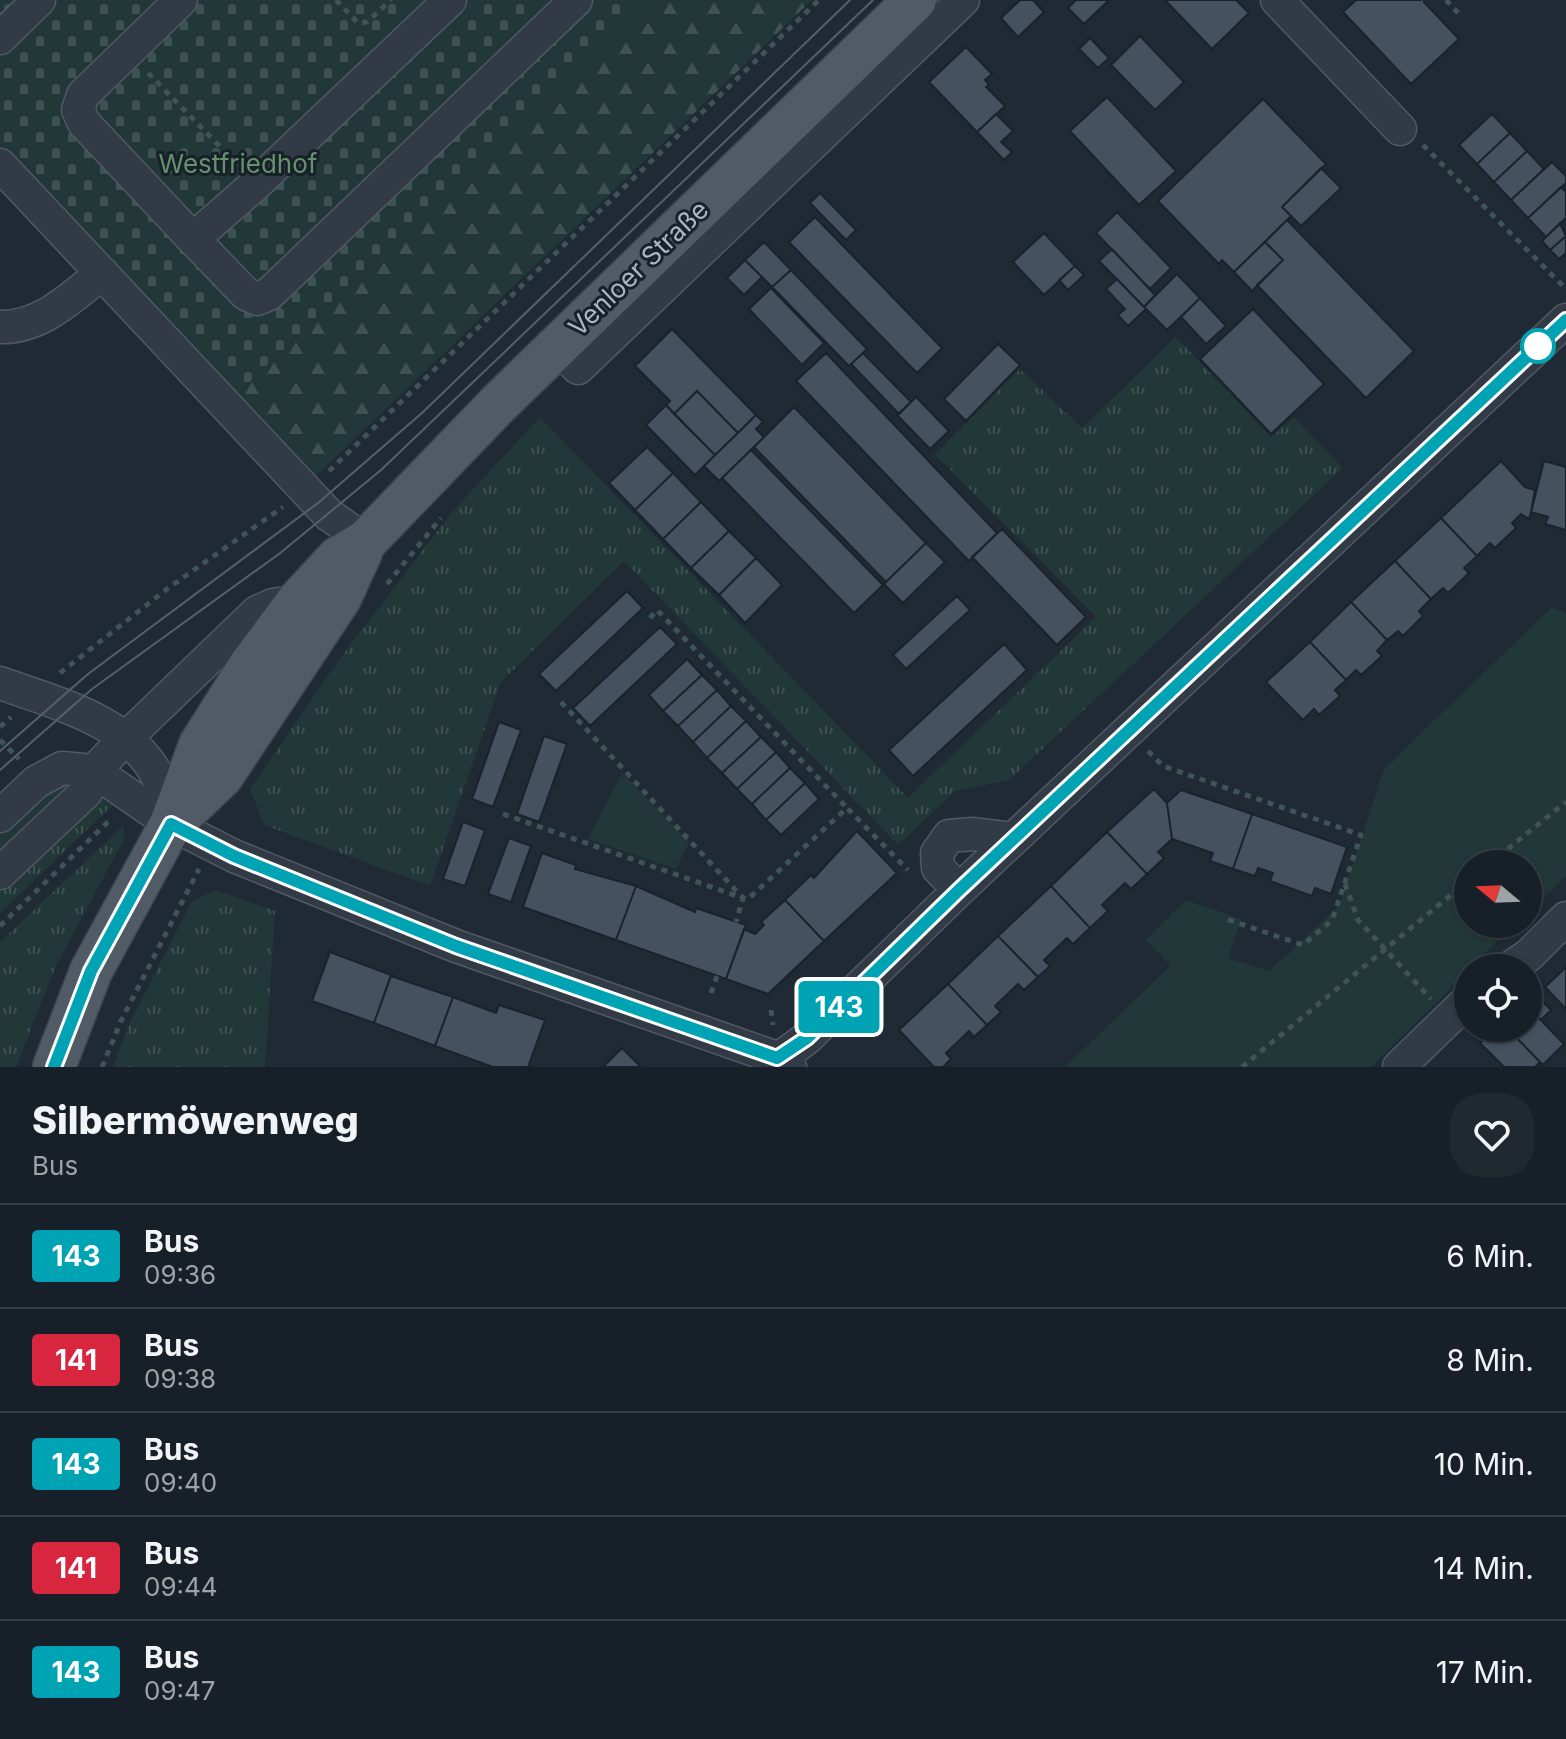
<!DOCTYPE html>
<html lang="de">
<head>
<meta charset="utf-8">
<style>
	body { margin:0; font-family:Inter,sans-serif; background:#202830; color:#f1f3f6; height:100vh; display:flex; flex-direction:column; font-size:30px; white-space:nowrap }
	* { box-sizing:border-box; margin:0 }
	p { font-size:26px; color:#9ea3a8 }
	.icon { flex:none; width:44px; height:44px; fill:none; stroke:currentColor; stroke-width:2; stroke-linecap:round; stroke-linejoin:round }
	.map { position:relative; height:1067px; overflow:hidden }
	.panel { display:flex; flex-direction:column; background:#172028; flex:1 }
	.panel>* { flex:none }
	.badge { padding:0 16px; border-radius:6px; font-size:28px; line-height:52px }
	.needle { width:52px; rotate:289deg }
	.controls { position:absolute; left:1454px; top:850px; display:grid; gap:16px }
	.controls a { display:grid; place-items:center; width:88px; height:88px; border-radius:50%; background:#172028; box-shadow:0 2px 6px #0004,0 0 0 2px #363e45; font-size:40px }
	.map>.badge { position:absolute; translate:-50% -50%; box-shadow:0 0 0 4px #fff }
	.round { display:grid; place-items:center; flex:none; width:84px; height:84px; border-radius:32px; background:#202830 }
	.summary { display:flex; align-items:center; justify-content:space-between; height:136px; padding:0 32px }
	h1 { font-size:38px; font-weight:800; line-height:60px }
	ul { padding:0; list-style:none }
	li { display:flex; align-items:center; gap:24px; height:104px; padding:0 32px; border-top:2px solid #363e45 }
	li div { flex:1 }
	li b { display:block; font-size:30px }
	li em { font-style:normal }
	li .badge { min-width:88px; font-weight:700; text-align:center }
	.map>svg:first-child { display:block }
	.grass { fill:url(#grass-tufts) }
	.forest { fill:url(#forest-firs) }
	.cemetery { fill:url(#cemetery-stones) }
	.green { fill:#223737 }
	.building { fill:#45515f; stroke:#1a222c; stroke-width:2 }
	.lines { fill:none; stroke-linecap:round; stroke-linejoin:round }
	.minor-casing { stroke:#505964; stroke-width:35 }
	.major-casing { stroke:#3c444f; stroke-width:45 }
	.path { stroke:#405455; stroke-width:5; stroke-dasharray:6 6; stroke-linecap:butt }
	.minor { stroke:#323b45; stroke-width:32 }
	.major { stroke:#505b66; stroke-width:42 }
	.tram { stroke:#54606d; stroke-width:2 }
	.line-casing { stroke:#fff; stroke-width:18 }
	.line { stroke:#00a3b4; stroke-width:12 }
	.stop-dot { fill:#fff; stroke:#00a3b4; stroke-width:4 }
	.labels { text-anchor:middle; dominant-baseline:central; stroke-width:6; stroke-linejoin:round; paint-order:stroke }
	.park-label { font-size:26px; fill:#64926c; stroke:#18202a }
	.street-label { font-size:26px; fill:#acb6c3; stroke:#18202a }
</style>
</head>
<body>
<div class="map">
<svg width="1566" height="1067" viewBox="0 0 1566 1067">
	<defs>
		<pattern id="grass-tufts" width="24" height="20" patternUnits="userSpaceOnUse" patternTransform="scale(2)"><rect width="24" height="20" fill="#223737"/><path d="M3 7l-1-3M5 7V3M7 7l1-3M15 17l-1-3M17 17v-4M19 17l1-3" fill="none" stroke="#3f5252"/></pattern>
		<pattern id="forest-firs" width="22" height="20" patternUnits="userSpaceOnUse" patternTransform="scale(2)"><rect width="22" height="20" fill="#223737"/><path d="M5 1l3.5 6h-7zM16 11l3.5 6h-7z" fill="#3f5252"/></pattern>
		<pattern id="cemetery-stones" width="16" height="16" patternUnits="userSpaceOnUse" patternTransform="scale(2)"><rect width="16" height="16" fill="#223737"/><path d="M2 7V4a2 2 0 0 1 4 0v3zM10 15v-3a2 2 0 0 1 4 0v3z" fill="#3f5252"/></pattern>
	</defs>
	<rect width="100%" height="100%" fill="#1f2a35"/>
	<path class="grass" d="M1176,337L1271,437L1294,417L1343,468L1009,780L955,791L898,845L624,561L501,682L430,886L264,825L250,789L338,661L452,512L540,417L908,798L1096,617L935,454L1020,369L1082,428Z
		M74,782L0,862V828L47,791Z
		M103,787L117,801L0,913V886Z
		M123,826L125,837L56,966L16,1067H0V942Z
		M216,890L275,911L265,1067H113L130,1022L192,901Z"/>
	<path class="forest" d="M645,0H812L315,477L232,399Z"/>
	<path class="cemetery" d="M0,0H645L232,399L0,187Z"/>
	<path class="green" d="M1552,607L1566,613V876L1528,913V864H1468V924H1517L1468,968V972L1371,1067H1065L1171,965L1145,940L1186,900L1241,919L1228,958L1269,971L1339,906L1384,769Z
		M622,773L689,842L676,869L588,839Z"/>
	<path class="building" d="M1020,0H1033L1044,12L1018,37L1001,18Z
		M1076,0H1109L1084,24L1068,8Z
		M1165,0H1236L1249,13L1212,49Z
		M1356,0H1422L1459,39L1411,84L1343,12Z
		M1140,36L1184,82L1155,110L1111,65Z
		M1090,38L1109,58L1098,68L1079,49Z
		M966,47L992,74L985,80L989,85L986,87L1005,106L977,132L929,82Z
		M1107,97L1176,171L1139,205L1070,131Z
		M1263,99L1326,164L1282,207L1291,216L1234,272L1222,260L1219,264L1158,201Z
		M996,114L1013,131L1001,142L1012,152L1004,160L977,132Z
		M1492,114L1510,133L1477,164L1459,145Z
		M1510,133L1527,151L1494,182L1477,164Z
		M1527,151L1544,169L1511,200L1494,182Z
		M1552,162L1566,176V183L1528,218L1511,200Z
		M1321,168L1341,188L1301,226L1282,207Z
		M1561,187L1566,192V218L1546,237L1528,218Z
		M820,193L856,230L846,240L810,203Z
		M1117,212L1171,268L1150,289L1096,233Z
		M815,217L942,348L917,373L789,242Z
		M1287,220L1414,351L1366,398L1257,285L1283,260L1265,242Z
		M1560,223L1566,236L1550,250L1542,241Z
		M1044,233L1075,266L1044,295L1013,262Z
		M1566,236V253L1559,259L1550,250Z
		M764,242L791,270L772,287L745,260Z
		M1265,242L1283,260L1252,291L1234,272Z
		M1112,249L1155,295L1144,307L1099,261Z
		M745,260L762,277L744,295L727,278Z
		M1075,266L1084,275L1068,290L1059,280Z
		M791,270L867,349L849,366L772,287Z
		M1177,274L1200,298L1167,330L1144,307Z
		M1117,279L1146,309L1128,326L1118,315L1125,309L1106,289Z
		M771,288L824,343L802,365L749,309Z
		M1200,298L1226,326L1206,344L1181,317Z
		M1253,309L1324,384L1271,434L1200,359Z
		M672,329L756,415L738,433L697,391L674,414L666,405L670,401L635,366Z
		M998,344L1020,365L966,421L944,399Z
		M826,353L997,533L969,561L796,381Z
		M863,353L911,402L899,414L851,364Z
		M697,391L738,433L715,455L674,414Z
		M916,397L949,431L930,449L897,415Z
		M666,405L715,455L695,475L646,425Z
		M794,407L926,543L886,582L754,447Z
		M756,415L763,422L756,429L764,437L719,481L704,466Z
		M647,447L673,473L635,510L609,483Z
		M751,450L883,585L854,613L722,478Z
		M1501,461L1525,487L1535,490L1531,512L1529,519L1521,514L1512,523L1516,528L1495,548L1490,543L1477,556L1441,518Z
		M1544,461L1566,467V530L1545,524L1548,517L1531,512Z
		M673,473L701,502L663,539L635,510Z
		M701,502L729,531L691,568L663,539Z
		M1441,518L1477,556L1464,568L1469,573L1448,593L1443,588L1431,599L1395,561Z
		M1002,529L1086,617L1057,645L972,557Z
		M729,531L756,558L719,595L691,568Z
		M926,543L945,562L903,603L884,584Z
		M756,558L782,585L745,623L719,595Z
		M1395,561L1431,599L1419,611L1423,616L1403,636L1398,631L1387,640L1351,602Z
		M627,591L643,608L556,691L539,674Z
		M957,596L970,610L906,669L893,655Z
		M1351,602L1387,640L1377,651L1382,656L1361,675L1356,670L1346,680L1310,642Z
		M660,627L677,644L590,726L573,708Z
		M1310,642L1346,680L1335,690L1340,696L1319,715L1314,709L1303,720L1266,682Z
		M1004,644L1027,670L913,776L889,750Z
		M687,659L702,675L663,711L649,695Z
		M702,675L717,690L678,726L663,711Z
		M717,690L731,706L693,742L678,726Z
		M731,706L746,721L707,758L693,742Z
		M746,721L761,737L722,773L707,758Z
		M499,722L521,730L493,807L472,799Z
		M544,736L567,744L539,822L517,814Z
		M761,737L776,752L737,789L722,773Z
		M776,752L790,768L752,804L737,789Z
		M790,768L805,783L766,820L752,804Z
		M805,783L819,799L781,835L766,820Z
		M1154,789L1167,803L1172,839L1158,852L1164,858L1147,874L1107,832Z
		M1181,790L1252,814L1233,869L1210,861L1213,853L1172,839L1167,803Z
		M1252,814L1347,847L1331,894L1315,888L1312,896L1270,881L1273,873L1258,868L1255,876L1233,869Z
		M463,822L485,830L465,886L443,879Z
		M857,831L897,873L824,941L785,900L811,875L814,878Z
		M1107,832L1147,874L1131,889L1125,883L1102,905L1108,911L1090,928L1051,886Z
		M509,838L531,846L511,902L488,894Z
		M542,853L576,865L575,869L636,886L616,940L523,907Z
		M636,886L695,912L696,908L746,925L726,979L616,940Z
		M1051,886L1090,928L1073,944L1067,938L1044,960L1050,966L1038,977L998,936Z
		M785,900L824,941L768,994L726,979L744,929L755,934L764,925L761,922Z
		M998,936L1038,977L1024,990L1018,984L995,1006L1001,1012L987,1025L948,984Z
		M330,952L391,975L374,1023L312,1001Z
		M1566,967V1009L1545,987Z
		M391,976L453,997L435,1046L374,1023Z
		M948,984L987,1025L974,1037L969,1031L946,1053L951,1059L943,1067H934L899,1030Z
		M1533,992L1551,1010L1541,1020L1528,1007V996Z
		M453,997L496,1013L499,1005L545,1020L528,1067H493L435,1046Z
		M1528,1007L1564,1044L1543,1065L1507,1028H1528Z
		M1496,1028H1507L1540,1062L1535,1067H1504L1480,1043Z
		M622,1048L641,1067H603Z"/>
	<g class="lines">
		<defs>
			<path id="minor" d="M181,0L83,95L78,110L84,123L193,239
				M450,0L256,184L193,239L246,294L257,299L269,294L576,0
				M1277,0L1400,129
				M0,38L39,0
				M0,165L329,515L366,541
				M0,327C41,328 72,297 102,273
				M557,347L578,368L963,0
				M0,683C55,703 135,722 160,782C166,795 168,810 171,824
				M0,816L36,782L62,768L94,771L171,824L234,856L456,946L777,1058L790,1067
				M0,873L86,792L94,771L125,739L257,612L273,605L298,601
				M959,890L938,868L937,853L949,836L974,834L1013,839
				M1510,968L1529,955L1566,918
				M768,1067L807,1038L959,890L1566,320
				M1399,1067L1468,1000"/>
			<path id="major" d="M175,821L222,776L340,598L361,552
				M54,1067L91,971L171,824L200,745L251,664L298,601L338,558L366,541L498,404L915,0"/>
		</defs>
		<use href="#minor" class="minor-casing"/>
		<use href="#major" class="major-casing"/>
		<path class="path" d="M336,0L358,23L367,22L391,0
			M1422,0H1423
			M1446,0L1458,13
			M148,73L236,163
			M1423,145L1566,289
			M329,471L819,0
			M387,584L441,518
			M650,618L657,610L847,808
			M60,673L167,589L283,507
			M561,702L743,898L748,899L847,808L908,870
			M0,727L11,717
			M0,740L19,759
			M1148,751L1163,766L1361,835L1332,920L1303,945L1223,918
			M503,814L743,898L736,922
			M1489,864L1566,802
			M1345,884L1358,920L1431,999
			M0,926L112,818
			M711,993L717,976
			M771,1010L773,1025
			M102,1067L121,1021L199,869
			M1242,1067L1468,881"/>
		<use href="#minor" class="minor"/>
		<use href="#major" class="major"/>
		<path class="tram" d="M0,751L88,674L318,503L422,413L850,0
			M0,770L92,689L279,554L381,470L873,0"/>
	</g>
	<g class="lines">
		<defs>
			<path id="line" d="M54,1067L91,971L171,824L234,856L456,946L777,1058L807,1038L959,890L1566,320"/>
		</defs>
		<use href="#line" class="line-casing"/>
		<use href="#line" class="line"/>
	</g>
	<circle class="stop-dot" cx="1538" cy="346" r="16"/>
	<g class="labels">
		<g class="park-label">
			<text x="238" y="163">Westfriedhof</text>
		</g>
		<g class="street-label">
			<text transform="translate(638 268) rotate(-44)">Venloer Straße</text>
		</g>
	</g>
</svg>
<div class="controls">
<a><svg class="needle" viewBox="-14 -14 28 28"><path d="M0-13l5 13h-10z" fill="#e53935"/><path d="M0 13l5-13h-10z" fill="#9ea3a8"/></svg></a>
<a><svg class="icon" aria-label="locate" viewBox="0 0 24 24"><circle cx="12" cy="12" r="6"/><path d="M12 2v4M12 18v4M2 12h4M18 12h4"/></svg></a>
</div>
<b class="badge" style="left:839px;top:1007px;background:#00a3b4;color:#fff">143</b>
</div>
<section class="panel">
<div class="summary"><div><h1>Silbermöwenweg</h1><p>Bus</p></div><a class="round"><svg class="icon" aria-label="heart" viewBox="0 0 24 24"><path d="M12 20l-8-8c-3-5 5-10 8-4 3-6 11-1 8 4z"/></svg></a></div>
<ul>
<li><span class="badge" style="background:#00a3b4;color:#fff">143</span><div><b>Bus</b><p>09:36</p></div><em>6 Min.</em></li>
<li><span class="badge" style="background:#d7263d;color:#fff">141</span><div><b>Bus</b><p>09:38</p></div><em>8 Min.</em></li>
<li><span class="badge" style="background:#00a3b4;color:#fff">143</span><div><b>Bus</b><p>09:40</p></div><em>10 Min.</em></li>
<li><span class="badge" style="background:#d7263d;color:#fff">141</span><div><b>Bus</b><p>09:44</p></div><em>14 Min.</em></li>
<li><span class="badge" style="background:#00a3b4;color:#fff">143</span><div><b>Bus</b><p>09:47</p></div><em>17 Min.</em></li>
</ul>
</section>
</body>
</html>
